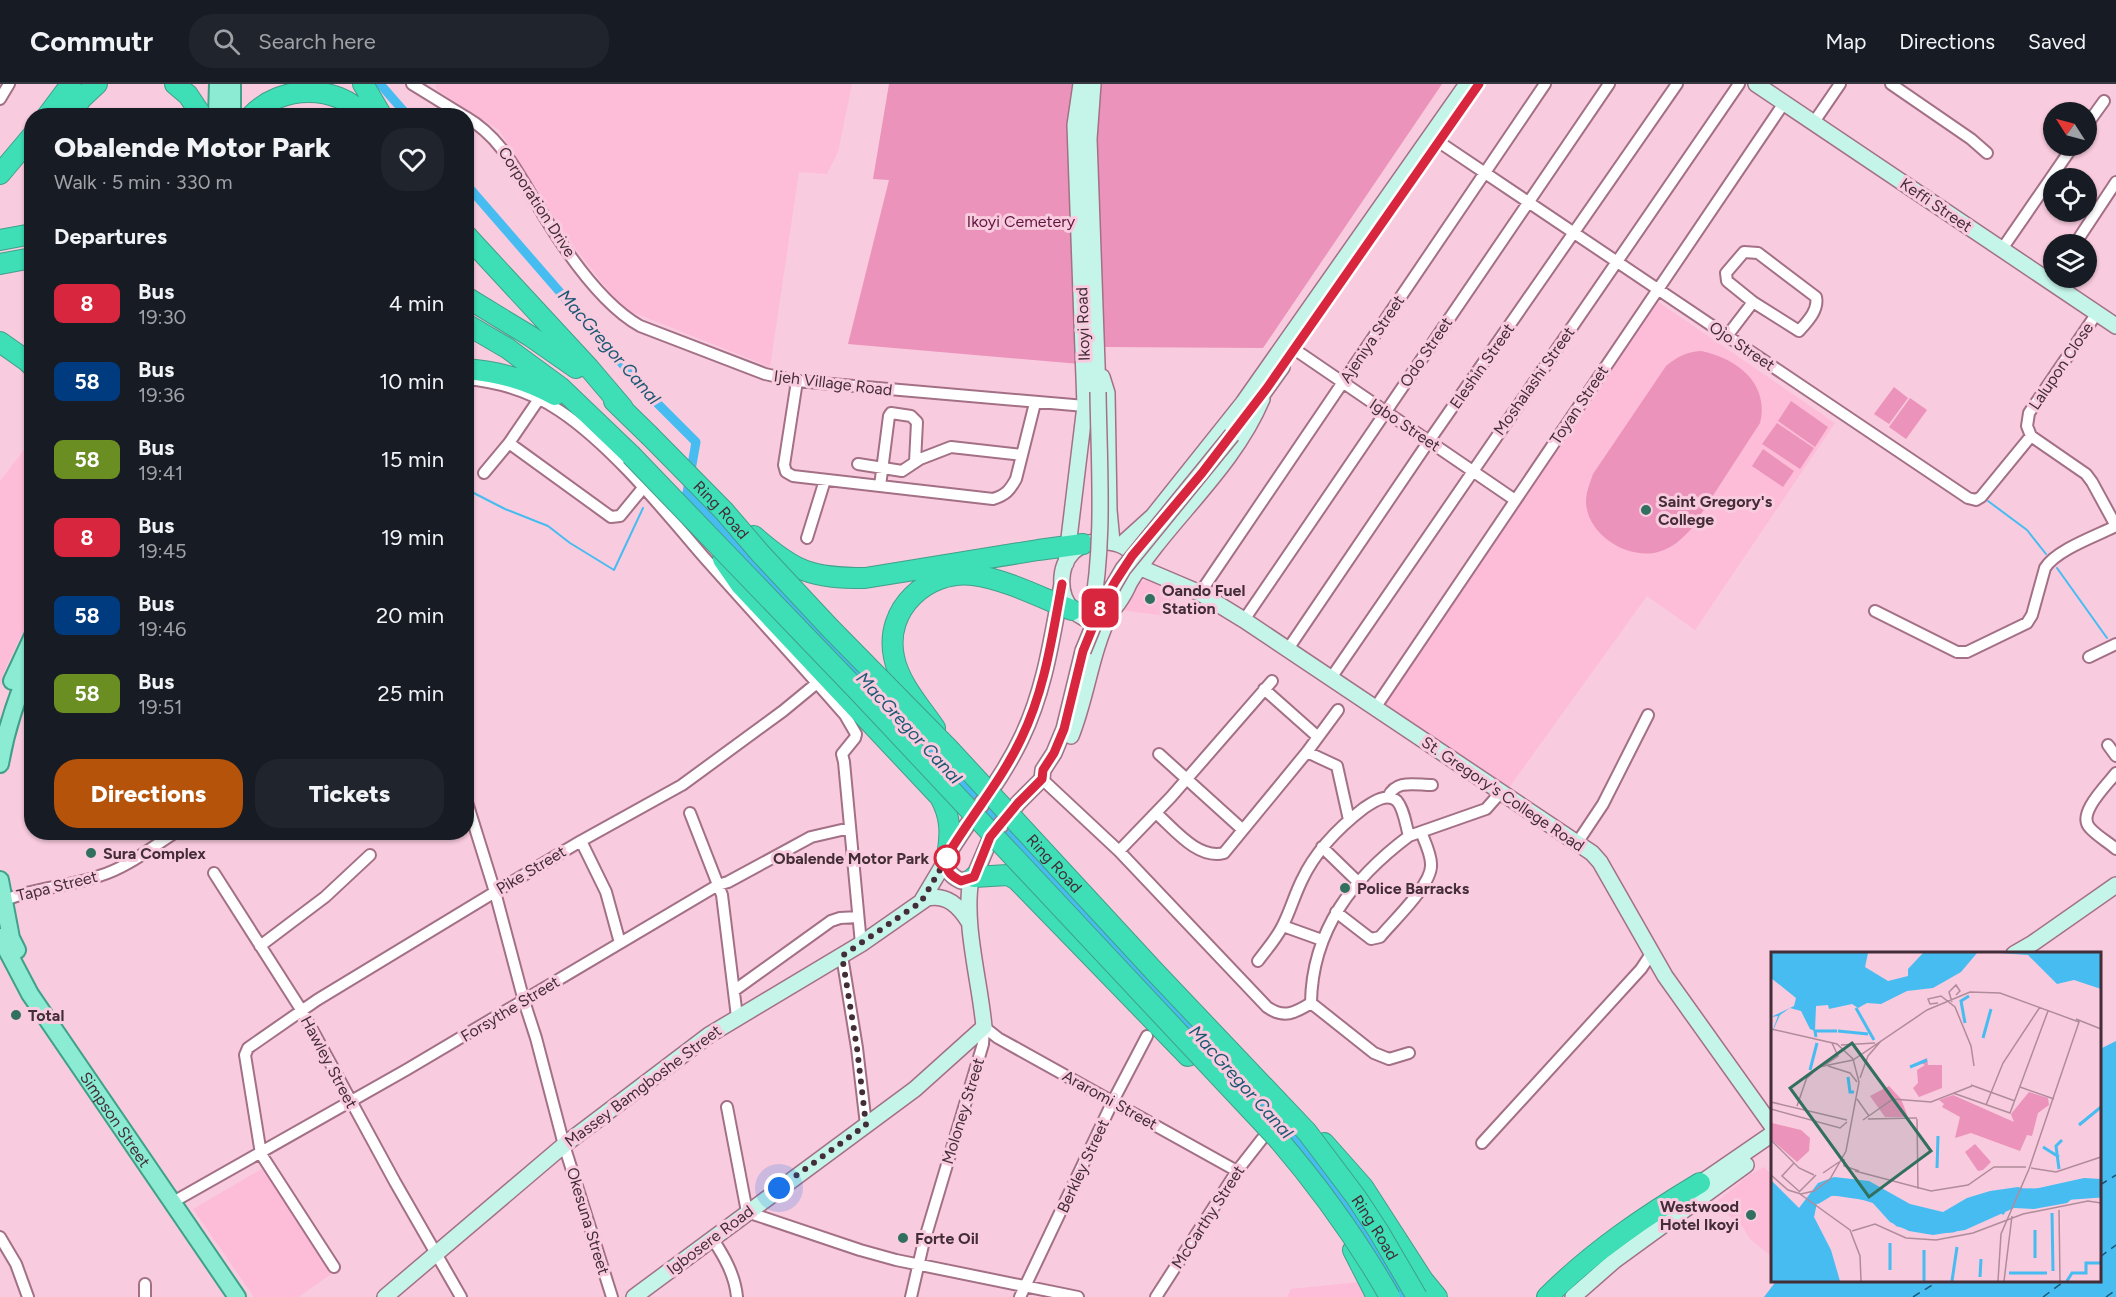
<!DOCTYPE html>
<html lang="en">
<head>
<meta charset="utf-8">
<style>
	body { margin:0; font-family:Figtree,sans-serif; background:#20242c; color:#f1f3f6; height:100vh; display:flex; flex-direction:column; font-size:22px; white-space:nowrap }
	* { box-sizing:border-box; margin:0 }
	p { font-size:20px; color:#9ea1a6 }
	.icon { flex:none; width:33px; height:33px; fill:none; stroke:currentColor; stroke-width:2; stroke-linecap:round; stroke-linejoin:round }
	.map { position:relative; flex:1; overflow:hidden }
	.sheet { position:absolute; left:24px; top:24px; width:450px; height:732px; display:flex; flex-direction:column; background:#171b24; border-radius:24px; box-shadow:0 2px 4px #0004 }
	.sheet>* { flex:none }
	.badge { padding:0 12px; border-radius:9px; font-size:21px; line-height:39px }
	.needle { width:39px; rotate:306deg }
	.controls { position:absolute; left:2043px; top:18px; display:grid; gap:12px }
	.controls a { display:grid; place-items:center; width:54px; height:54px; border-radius:50%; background:#171b24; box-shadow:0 2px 4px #0004; font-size:30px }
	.you { position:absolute; width:30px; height:30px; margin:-15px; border:4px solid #fff; border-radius:50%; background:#1a73e8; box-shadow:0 0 0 9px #1a73e833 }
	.map>.badge { position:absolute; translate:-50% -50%; box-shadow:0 0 0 3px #fff }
	h2 { padding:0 30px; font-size:22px; line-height:54px }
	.round { display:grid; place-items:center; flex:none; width:63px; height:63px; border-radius:24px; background:#20242c }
	.summary { display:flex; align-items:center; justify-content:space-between; height:102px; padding:0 30px }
	h1 { font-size:28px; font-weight:800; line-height:45px }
	.cta { display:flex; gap:12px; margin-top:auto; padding:12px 30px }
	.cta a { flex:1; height:69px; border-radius:24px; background:#b45309; color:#fff; font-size:24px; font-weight:800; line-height:69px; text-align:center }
	.cta a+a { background:#20242c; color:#f1f3f6 }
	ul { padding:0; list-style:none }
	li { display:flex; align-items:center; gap:18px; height:78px; padding:0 30px }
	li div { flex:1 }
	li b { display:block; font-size:22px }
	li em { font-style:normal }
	li .badge { min-width:66px; font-weight:700; text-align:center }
	header { display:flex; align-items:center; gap:36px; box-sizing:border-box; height:84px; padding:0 30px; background:#171b24; border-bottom:2px solid #363941 }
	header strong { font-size:28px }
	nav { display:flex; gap:33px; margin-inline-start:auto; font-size:21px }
	.search { width:420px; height:54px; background:#20242c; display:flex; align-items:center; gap:15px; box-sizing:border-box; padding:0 21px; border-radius:24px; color:#9ea1a6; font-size:22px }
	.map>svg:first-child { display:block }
	.built { fill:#fdbdd8 }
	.green { fill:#eb93ba }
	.water { fill:#47bcf1 }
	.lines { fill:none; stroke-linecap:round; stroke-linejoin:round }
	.stream { stroke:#47bcf1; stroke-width:2 }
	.canal { stroke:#47bcf1; stroke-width:9 }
	.ferry { stroke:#1b5874; stroke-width:1.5; stroke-dasharray:8 6; stroke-linecap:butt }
	.street-casing { stroke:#a37086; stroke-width:14 }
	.secondary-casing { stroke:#a37086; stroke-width:18 }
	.primary-casing { stroke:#40a08a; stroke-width:20 }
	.highway-casing { stroke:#40a08a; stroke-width:22 }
	.street { stroke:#fff; stroke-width:10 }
	.secondary { stroke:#c5f5e9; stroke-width:15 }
	.primary { stroke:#8bebd3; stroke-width:16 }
	.highway { stroke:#3edeb6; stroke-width:20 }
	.secondary-bridge-casing { stroke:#a37086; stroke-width:18; stroke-linecap:butt }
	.highway-bridge-casing { stroke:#40a08a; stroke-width:22; stroke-linecap:butt }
	.secondary-bridge { stroke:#c5f5e9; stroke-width:15 }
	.highway-bridge { stroke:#3edeb6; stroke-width:20 }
	.line-casing { stroke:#fff; stroke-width:14 }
	.line { stroke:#d7263d; stroke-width:9 }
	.walk { stroke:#432d37; stroke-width:6; stroke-dasharray:0 10.8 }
	.poi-dot { fill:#31705e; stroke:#f9cbde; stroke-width:2 }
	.stop-dot { fill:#fff; stroke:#d7263d; stroke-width:3 }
	.labels { text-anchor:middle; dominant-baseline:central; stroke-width:6; stroke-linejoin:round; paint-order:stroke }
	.street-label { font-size:16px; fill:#432d37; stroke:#f9cbde }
	.park-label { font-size:16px; fill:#5f143d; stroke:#f9cbde }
	.poi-label { font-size:16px; font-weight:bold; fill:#432d37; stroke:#f9cbde; text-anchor:start }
	.stop-label { font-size:16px; font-weight:bold; fill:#432d37; stroke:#f9cbde; text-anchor:end }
	.water-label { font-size:18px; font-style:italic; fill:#1b5874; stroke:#f9cbde }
	.inset-river { fill:none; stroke:#47bcf1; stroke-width:3 }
	.inset-road { fill:none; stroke:#b08c9b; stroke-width:1.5 }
	.view { fill:#31705e; fill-opacity:0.15; stroke:#31705e; stroke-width:3 }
	.inset-edge { fill:none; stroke:#432d37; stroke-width:3 }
</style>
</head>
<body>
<header>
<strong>Commutr</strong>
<div class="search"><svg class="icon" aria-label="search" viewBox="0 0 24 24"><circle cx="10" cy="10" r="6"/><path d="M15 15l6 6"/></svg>Search here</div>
<nav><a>Map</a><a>Directions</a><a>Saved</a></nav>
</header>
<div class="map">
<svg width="2116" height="1213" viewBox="0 0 2116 1213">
	<rect width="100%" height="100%" fill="#f9cbde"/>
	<path class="built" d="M435,0H852L838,68L827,90L799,88L770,283L622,224L578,168L546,122L499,46L437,6Z
		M1657,217L1835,339L1695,546L1647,512L1508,705L1384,621Z
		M31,357V531L6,583L0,602V397Z
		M1152,495L1186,506L1171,516L1168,532L1119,526L1135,502L1145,496Z
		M265,1083L333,1189L298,1213H254L193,1125Z
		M1764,1083L1772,1091V1173L1750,1155L1743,1143L1715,1119L1749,1091Z
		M1360,1198L1366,1213H1287L1291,1205Z"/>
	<path class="green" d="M889,0H1442L1263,264L1107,263L1080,260V280L848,260L889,96L873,95Z
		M1701,267C1736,274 1770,299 1760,339L1692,444C1682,455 1673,464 1658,468C1628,476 1587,451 1586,418C1586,408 1590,399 1593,390L1666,282C1677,273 1686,268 1701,267Z
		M1894,303L1908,314L1889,340L1874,330Z
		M1910,314L1927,326L1906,355L1889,343Z
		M1791,317L1828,343L1815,363L1778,337Z
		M1777,339L1814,364L1800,385L1762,360Z
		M1763,365L1794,387L1783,403L1752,382Z"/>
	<path class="water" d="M2116,957V1213H1764L1777,1196H2100V965Z"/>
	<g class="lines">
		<path class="stream" d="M466,405L505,425L548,442L570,459L614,486L643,424
			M680,409H687
			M1988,417L2027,446L2046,470
			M2057,484L2107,554"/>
		<path class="canal" d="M380,0L408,32
			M466,100L651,313L696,358L687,409L1280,1037C1327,1092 1370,1150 1405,1213"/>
		<path class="ferry" d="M2100,1101L2116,1091
			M2100,1173L2116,1161
			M1913,1213L1940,1196
			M2043,1213L2066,1196
			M2106,1213L2116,1206"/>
		<defs>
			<path id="street" d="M412,0L464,32
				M1891,0L1971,55L1987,69
				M0,15L9,0
				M466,33C500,53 515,84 535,117C559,158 599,219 640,242L765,290L797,297L1085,322
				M1814,38L1840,0
				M2086,42L2104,17
				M1439,58L1968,414L1976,416L1981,413L2031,352
				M2075,160L2116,98
				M2002,165L2073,62
				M1744,168L1758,169L1816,213C1819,226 1807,238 1799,247L1753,218L1727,197L1726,189Z
				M2097,229L2029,329L2027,342L2031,352L2086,390L2092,398L2116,442
				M1727,252L1753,218
				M1294,265L1515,416
				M466,295C500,298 532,308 560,327C612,362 662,424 703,472C750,525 799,578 845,631L856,650L855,654L842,670L844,678L861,860
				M797,297L784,381L786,388L793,392L993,415C1006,411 1010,406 1016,395L1035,319
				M509,359L611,433L620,432L643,404
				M858,380L902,387L920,375L951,363L1022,371
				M484,389L509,359L539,315
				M880,402L889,332L891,329L911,332L917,338L915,378
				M807,454L825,396
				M1200,509L1545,0
				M1875,527L1957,568H1967L2027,539L2032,531L2045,484C2056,466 2096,452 2116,442
				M1244,536L1609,0
				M1288,565L1429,357L1677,0
				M2089,573L2116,560
				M1331,594C1466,395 1604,199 1739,0
				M1264,605L1318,653
				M1375,624L1784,19
				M2108,661L2116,672
				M1307,668L1337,682L1349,736
				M1159,670L1243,746
				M2116,689C2107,701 2076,730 2090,744C2097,752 2108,758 2116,765
				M1042,695L1119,767L1267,923C1284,935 1295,929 1311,919
				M1388,713C1396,695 1415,701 1432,701
				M466,715L495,808L524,917L536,954L564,1061L612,1213
				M690,729L722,811L737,933
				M1156,729C1174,745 1198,776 1224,769L1307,668L1338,626
				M581,757L606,808L620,859
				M1577,759L1603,720L1648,631
				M1322,763L1357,797
				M1119,767L1171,713L1272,597
				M214,789L302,927L395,1098L461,1213
				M0,818C32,804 67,803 99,792C127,784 152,763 176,748
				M1336,828L1371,855L1380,853C1393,837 1433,800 1431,780C1431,770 1425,758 1421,748
				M1283,842L1322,856
				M260,862L325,813L370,771
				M842,872L857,964L866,1041
				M1258,877C1266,866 1276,855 1282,843C1290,828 1294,812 1302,796C1316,766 1338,744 1364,724C1373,718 1387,708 1397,717C1404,725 1406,742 1409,752
				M735,906L831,837L840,834L858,833
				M984,943L998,954L1237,1087
				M1409,969L1389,975L1374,969L1311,919C1312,846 1353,794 1409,752L1486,725L1501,708
				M727,1023L747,1128L860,1166L896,1176L1078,1213
				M1482,1059L1641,885L1651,870
				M173,1118L406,986L718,801L728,798L811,753L850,744
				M0,1153L16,1180L28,1213
				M712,1154C724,1172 735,1191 737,1213
				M334,1183L261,1070L245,971L248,964L317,916L495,808L581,757L682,701L783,627L817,599
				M145,1200V1213
				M911,1213L923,1161L983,960L984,943
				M1020,1213L1113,1017L1147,952
				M1156,1213L1237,1087L1262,1055"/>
			<path id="secondary" d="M1093,0L1089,55L1098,308
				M1756,0L2116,242
				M1102,293L1107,309L1109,426L1112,458
				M1254,322L1282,283
				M1098,457C1110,458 1128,459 1133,473C1140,489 1114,534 1097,537C1089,538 1079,532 1073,526C1058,512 1058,483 1073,468C1080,461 1088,459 1098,457Z
				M1121,461L1153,432L1243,319L1467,0
				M1066,479L1085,322L1075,41L1081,0
				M1134,481L1200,509L1244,536L1592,769L1600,778L1665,892L1772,1042
				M1062,500C1052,553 1045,606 1021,655C1001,697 971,732 947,772C945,785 949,791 961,797L974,793L991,753L1018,719L1042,695L1043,686L1054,669L1064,645L1083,567
				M1128,501C1168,436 1232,386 1262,315
				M1071,652C1087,612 1091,568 1110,530
				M921,818L946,776
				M2014,870L2033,859L2116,801
				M1692,1105L1772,1050
				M385,1213L564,1061L709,951L861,860L927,814C947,810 959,822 969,838
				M634,1213L915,1005L984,943C980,897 963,840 971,795
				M1573,1213L1614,1177L1746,1081"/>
			<g id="primary">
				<path d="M217,32L218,0"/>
				<path d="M232,32V0"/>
				<path d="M12,597L32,554"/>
				<path d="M0,680C6,645 17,612 32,579"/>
				<path d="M0,796L11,854L17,866"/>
				<path id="s1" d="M0,853L30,910L237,1213"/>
			</g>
			<path id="highway" d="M175,0L188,11L202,32
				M363,0L382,32
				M47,32L71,0
				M70,32L81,15L97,0
				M251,32C281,0 337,0 365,32
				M0,90L32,52
				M466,151L589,284L623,324
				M0,156L32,150
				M0,180L32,174
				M466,213L530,252L576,284
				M466,240L507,264L560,303L631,371
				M0,258L27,277L32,282
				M466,285C499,288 526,295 555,311
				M614,317L649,351
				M754,452C795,488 811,494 865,494L1038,466L1083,460
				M723,475L741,501L940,713C951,733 951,749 947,772
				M935,644C920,622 899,599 894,573C884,525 927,486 973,491C1005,495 1042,514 1072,526
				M974,793L1008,791L1017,796L1188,972
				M1324,1059L1363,1103L1423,1196L1437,1213
				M1353,1166L1377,1213
				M1547,1213C1593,1167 1645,1132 1700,1099"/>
		</defs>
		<use href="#street" class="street-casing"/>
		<use href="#secondary" class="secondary-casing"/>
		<use href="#primary" class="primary-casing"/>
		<use href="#highway" class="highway-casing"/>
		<use href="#street" class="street"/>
		<use href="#secondary" class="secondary"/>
		<use href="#primary" class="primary"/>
		<use href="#highway" class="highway"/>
		<defs>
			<path id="secondary-bridge" d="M1091,532C1105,459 1099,382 1098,308
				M1083,567L1101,523L1123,485L1232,351"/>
			<g id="highway-bridge">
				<path id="s2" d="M649,351L724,427L760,469L830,544L949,665L1155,888L1307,1048L1356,1113L1379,1148L1417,1213"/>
				<path d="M631,371L859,608L1278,1055C1320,1104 1358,1157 1390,1213"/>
			</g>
		</defs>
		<use href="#secondary-bridge" class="secondary-bridge-casing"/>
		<use href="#highway-bridge" class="highway-bridge-casing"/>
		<use href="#secondary-bridge" class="secondary-bridge"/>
		<use href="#highway-bridge" class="highway-bridge"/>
	</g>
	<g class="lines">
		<defs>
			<path id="line" d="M1062,500C1052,553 1045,606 1021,655C1001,697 971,732 947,772C944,785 949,791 961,797L974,793L990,753L1018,719L1042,695L1043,686L1054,669L1064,645L1083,567L1101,523L1115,498L1132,472L1202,389L1267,304L1479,0"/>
		</defs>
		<use href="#line" class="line-casing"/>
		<use href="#line" class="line"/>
		<path class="walk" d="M779,1104L866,1041L857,964L842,872L921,818L947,774"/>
	</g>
	<g class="poi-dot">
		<circle cx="1646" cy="426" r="6"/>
		<circle cx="1150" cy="515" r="6"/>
		<circle cx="91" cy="769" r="6"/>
		<circle cx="1345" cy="804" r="6"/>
		<circle cx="16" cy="931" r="6"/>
		<circle cx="1751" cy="1131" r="6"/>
		<circle cx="903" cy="1154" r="6"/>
	</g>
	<circle class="stop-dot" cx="947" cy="774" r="12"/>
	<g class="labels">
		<g class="street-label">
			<text transform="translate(537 118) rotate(57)">Corporation Drive</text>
			<text transform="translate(1936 121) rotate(34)">Keffi Street</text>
			<text transform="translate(1083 240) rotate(-92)">Ikoyi Road</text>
			<text transform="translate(1372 255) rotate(-56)">Ajeniya Street</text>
			<text transform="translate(1742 262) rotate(34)">Ojo Street</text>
			<text transform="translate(1426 268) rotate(-56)">Odo Street</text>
			<text transform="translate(1482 282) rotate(-55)">Eleshin Street</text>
			<text transform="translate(2061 282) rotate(-56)">Lalupon Close</text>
			<text transform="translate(1534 297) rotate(-55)">Moshalashi Street</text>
			<text transform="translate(833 299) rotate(7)">Ijeh Village Road</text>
			<text transform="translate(1579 321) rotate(-56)">Toyan Street</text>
			<text transform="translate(1405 341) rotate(34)">Igbo Street</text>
			<text stroke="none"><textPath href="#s2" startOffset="104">Ring Road</textPath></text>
			<text transform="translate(1503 710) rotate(34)">St. Gregory's College Road</text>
			<text stroke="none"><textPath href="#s2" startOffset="590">Ring Road</textPath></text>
			<text transform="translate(531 786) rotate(-31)">Pike Street</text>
			<text transform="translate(57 802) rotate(-14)">Tapa Street</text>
			<text transform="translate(510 925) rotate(-31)">Forsythe Street</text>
			<text transform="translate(329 978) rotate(62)">Hawley Street</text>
			<text transform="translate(643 1002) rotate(-37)">Massey Bamgboshe Street</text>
			<text transform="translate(1110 1016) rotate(29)">Araromi Street</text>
			<text transform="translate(963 1027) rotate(-73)">Moloney Street</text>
			<text stroke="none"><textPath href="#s1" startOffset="216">Simpson Street</textPath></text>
			<text transform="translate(1083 1082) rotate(-65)">Berkley Street</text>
			<text transform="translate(1208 1133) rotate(-57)">McCarthy Street</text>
			<text transform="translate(588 1137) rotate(73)">Okesuna Street</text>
			<text stroke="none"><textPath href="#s2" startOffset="1076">Ring Road</textPath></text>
			<text transform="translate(710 1156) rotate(-37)">Igbosere Road</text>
		</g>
		<g class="park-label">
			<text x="1021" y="137">Ikoyi Cemetery</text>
		</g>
		<g class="poi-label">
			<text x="1658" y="417">Saint Gregory's<tspan x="1658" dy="18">College</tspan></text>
			<text x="1162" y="506">Oando Fuel<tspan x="1162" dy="18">Station</tspan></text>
			<text x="103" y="769">Sura Complex</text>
			<text x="1357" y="804">Police Barracks</text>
			<text x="28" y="931">Total</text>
			<text x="1739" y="1122" text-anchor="end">Westwood<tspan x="1739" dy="18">Hotel Ikoyi</tspan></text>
			<text x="915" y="1154">Forte Oil</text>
		</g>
		<g class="stop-label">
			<text x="929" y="774">Obalende Motor Park</text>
		</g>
		<g class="water-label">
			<text transform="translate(609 263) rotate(49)">MacGregor Canal</text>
			<text transform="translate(909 644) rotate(47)">MacGregor Canal</text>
			<text transform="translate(1241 998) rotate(48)">MacGregor Canal</text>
		</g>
	</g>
	<g transform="translate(1771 868)">
		<rect width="330" height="330" fill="#f9cbde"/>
		<path d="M156,106L157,113H171V136L148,145L142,136L147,131L146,118L154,113L148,110ZM118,134L130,147L137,165H114L99,144ZM258,140L277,146L278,153L267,161L261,184L256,183L249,199L200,181L184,186L189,165L171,155L173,152L168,148L182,143L243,170L240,162ZM1,171L30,178L39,186L38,199L26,210L0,187ZM204,192L220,210L212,218L207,219L194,200Z" fill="#eb93ba"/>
		<path d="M0,1H97L94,15L117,29L137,24V17L152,1H206L190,20L162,36L136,39L110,52L96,51L87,56L81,52L58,57L57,53L45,54L44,79L39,77L30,59L19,56L9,63L0,83L7,64L0,65L23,54L25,46L0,26ZM227,1H330V37L303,28L286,32L257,3ZM63,225L98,229L139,252L172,260L196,246L219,239L247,235L259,238L313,226L330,227V244L302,246L296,251L263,257L243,256L194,278L162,283L138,279L119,270L100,249L59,243L46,251L43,265L60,298L69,329H0V228L28,256L47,231Z" fill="#47bcf1"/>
		<path class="inset-river" d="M85,56L103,88M194,71L190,49L198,44M67,79L97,82M45,85L44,79H66M212,86L220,57M139,115L156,108M39,118L46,91M77,125L79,140H83M308,173L330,155M272,195L288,205M166,216L167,184M288,217L285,194L291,188M0,235L24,257M54,236L89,234L144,260L175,267L236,245M282,237L310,236M309,237L330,236M0,238L29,261L38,252M253,238L330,237M263,238L330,242M270,238L330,241M44,247L53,238L81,236L155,269L175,272L208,263L243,242M44,249L56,240L84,239L101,246L122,260L174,275L240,252M248,250L330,244M46,251L61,242L81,243L104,250L126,273L156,280L182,279L229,257L233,262M24,259L32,262L38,254M281,261L282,319M0,279L21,308L20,329M0,287L18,312L12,329M119,291V318M153,298V329M264,306V278M238,321H276M209,325L210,307M30,329L43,255M181,329L186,295M296,329L301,321H315V311H330"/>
		<path class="inset-road" d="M181,50L178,40L185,33L189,39L185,43M167,51L159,52L157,47L170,44L184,55L200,94L203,114M305,67L330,77M0,77L66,92L82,107L88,130L75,199L59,227L43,239L30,242L17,238L0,223M70,93L104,91M54,113L67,104L61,91M57,114L79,121L86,130M89,126L97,104L110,89M35,127L48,115L82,108L156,58L199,40L229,41L308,70L258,217L230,282L227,329M200,133L244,149M249,135L283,147M182,141L239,161L277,59M86,147L98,164M0,150L76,168M215,153L232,111L269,55M26,154L36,125M0,157L69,176L76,170M97,167L146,166M146,167L147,237M92,168L122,147L160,150L201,134M0,188L28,216L43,223M73,207V214L88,219M23,211L11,224L29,240M260,216L285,220L330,205M84,219L160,239L197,233L223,215H255M52,221L68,210M28,240L45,223M29,242L79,278L89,304L90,329M288,258L289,329M81,279L104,272L135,286L165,288L202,281L252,262L317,249L330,251M233,329L241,264"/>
		<path class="view" d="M81,91L160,199L98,245L19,136Z"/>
		<rect width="330" height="330" class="inset-edge"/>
	</g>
</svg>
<div class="controls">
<a><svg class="needle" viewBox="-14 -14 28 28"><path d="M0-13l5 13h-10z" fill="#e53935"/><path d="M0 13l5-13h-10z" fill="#9ea1a6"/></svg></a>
<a><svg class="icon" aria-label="locate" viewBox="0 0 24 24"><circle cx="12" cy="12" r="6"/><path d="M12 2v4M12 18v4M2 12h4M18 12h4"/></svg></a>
<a><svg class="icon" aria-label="layers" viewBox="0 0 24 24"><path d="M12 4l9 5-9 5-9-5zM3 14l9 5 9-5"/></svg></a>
</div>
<div class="you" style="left:779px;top:1104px"></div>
<b class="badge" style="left:1100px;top:524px;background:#d7263d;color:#fff">8</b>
<section class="sheet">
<div class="summary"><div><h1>Obalende Motor Park</h1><p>Walk · 5 min · 330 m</p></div><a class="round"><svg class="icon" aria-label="heart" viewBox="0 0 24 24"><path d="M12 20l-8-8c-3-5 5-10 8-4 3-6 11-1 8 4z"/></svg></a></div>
<h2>Departures</h2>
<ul>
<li><span class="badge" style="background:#d7263d;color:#fff">8</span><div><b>Bus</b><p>19:30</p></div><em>4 min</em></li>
<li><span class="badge" style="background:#003b80;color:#fff">58</span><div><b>Bus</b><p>19:36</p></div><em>10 min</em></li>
<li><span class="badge" style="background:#6b8e23;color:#fff">58</span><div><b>Bus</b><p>19:41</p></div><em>15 min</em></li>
<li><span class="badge" style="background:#d7263d;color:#fff">8</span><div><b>Bus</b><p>19:45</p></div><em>19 min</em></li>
<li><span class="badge" style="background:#003b80;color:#fff">58</span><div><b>Bus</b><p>19:46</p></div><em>20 min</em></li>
<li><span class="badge" style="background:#6b8e23;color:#fff">58</span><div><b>Bus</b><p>19:51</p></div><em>25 min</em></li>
</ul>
<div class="cta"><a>Directions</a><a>Tickets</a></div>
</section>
</div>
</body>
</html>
